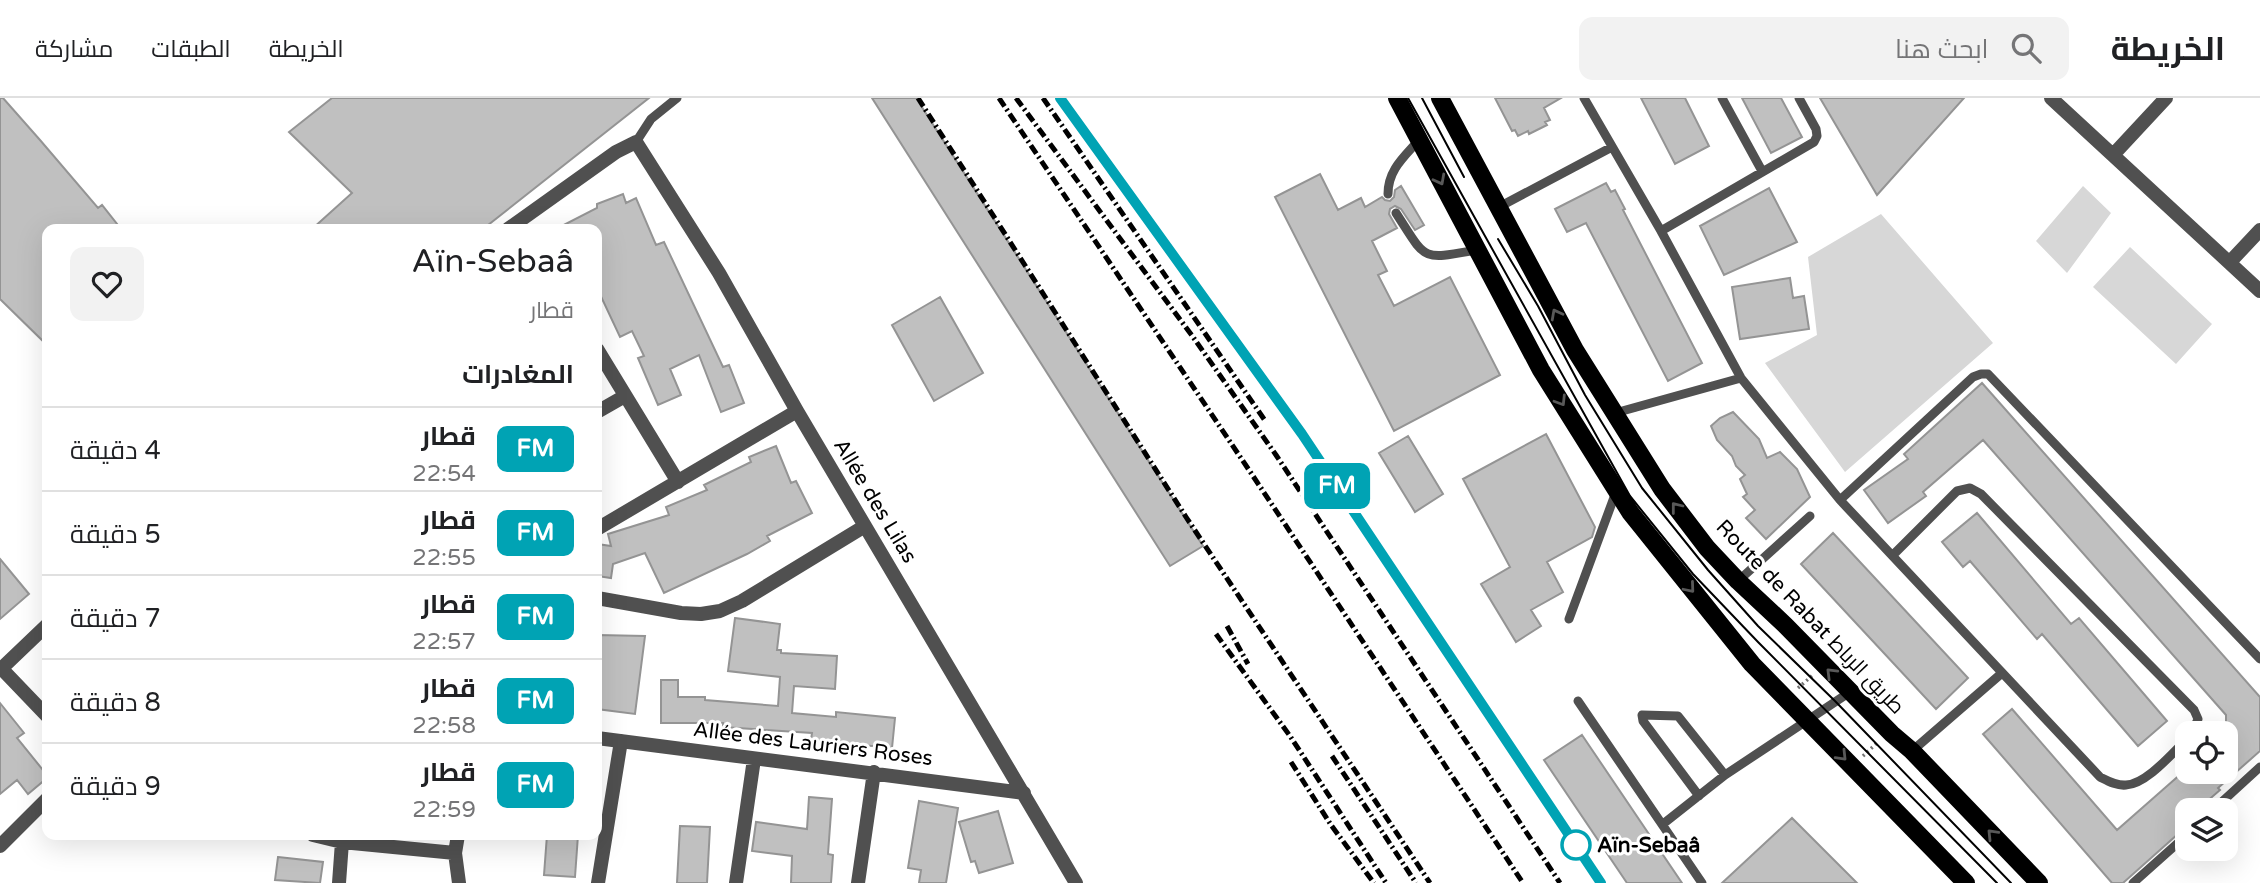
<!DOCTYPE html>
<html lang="ar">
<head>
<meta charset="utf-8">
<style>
	body { margin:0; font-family:"Varela Round",Cairo,sans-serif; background:#f2f2f2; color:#202124; direction:rtl; height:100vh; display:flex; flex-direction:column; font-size:26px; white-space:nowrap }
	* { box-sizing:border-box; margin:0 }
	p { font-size:23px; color:#757577 }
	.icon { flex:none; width:38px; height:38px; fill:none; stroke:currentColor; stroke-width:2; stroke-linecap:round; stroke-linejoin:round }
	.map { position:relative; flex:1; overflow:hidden; direction:ltr }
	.sheet { position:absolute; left:42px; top:126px; width:560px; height:616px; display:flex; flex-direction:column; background:#fff; border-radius:14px; box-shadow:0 7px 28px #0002; direction:rtl }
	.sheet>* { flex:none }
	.badge { padding:0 14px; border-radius:10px; font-size:24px; line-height:46px }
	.tools { position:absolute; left:2175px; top:623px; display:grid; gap:14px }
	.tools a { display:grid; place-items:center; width:63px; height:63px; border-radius:14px; background:#fff; box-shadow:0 7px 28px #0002; font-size:35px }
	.map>.badge { position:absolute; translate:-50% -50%; box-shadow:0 0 0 4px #fff }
	h2 { padding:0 28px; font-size:26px; line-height:63px }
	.round { display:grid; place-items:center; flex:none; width:74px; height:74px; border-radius:14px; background:#f2f2f2 }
	.overview { display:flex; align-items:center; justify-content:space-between; height:119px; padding:0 28px }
	h1 { font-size:33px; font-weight:600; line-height:52px }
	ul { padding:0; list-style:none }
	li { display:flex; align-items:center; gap:21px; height:84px; padding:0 28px; border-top:2px solid #e0e0e0 }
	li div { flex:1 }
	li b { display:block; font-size:26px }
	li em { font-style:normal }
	li .badge { min-width:77px; font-weight:700; text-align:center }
	header { display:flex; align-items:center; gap:42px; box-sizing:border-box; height:98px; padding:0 35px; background:#fff; border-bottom:2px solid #e0e0e0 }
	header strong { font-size:33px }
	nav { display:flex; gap:38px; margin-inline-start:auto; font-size:24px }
	.search { width:490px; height:63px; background:#f2f2f2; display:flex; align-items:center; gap:18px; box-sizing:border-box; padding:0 24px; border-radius:14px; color:#757577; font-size:26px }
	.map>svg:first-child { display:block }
	.grass { fill:#d7d7d7 }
	.building { fill:#c0c0c0; stroke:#949494; stroke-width:2 }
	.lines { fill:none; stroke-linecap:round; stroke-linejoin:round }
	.path { stroke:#727272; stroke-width:3.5; stroke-dasharray:2 3.5; stroke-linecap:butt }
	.service { stroke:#505050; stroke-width:9 }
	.minor { stroke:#505050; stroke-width:14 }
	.primary { stroke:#000; stroke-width:18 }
	.tram { stroke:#000; stroke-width:2 }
	.rail { stroke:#000; stroke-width:5; stroke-dasharray:10 3.5 2 3.5; stroke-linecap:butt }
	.oneway { stroke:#595959 }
	.line-casing { stroke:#fff; stroke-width:16 }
	.line { stroke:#00a3b4; stroke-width:10 }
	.stop-dot { fill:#fff; stroke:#00a3b4; stroke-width:3.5 }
	.labels { text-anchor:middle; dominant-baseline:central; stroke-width:6; stroke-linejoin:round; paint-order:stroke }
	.street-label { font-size:21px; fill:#000; stroke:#fff }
	.stop-label { font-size:21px; font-weight:bold; fill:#000; stroke:#fff; text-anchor:start }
</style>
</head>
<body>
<header>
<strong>الخريطة</strong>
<div class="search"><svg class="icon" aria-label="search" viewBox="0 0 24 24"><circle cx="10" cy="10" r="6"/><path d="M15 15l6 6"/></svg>ابحث هنا</div>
<nav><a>الخريطة</a><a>الطبقات</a><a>مشاركة</a></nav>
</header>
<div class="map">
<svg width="2260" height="785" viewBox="0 0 2260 785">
	<rect width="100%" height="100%" fill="#fff"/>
	<path class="grass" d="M2083,88L2111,115L2067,175L2036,143Z
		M1881,116L1993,245L1845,374L1765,265L1817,237L1808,159Z
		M2130,149L2212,226L2176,266L2093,189Z"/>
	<path class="building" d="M0,0H3L40,42L98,110L102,107L121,131H47V247L0,201Z
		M332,0H649L483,131H312L352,95L289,34Z
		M872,0H916L1203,448L1170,468Z
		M1495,0H1561L1544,10L1550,22L1545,24L1547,27L1529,36L1528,33L1518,38L1515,32L1512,33Z
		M1641,0H1685L1709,48L1675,66Z
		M1742,0H1781L1802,39L1771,55Z
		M1820,0H1964L1877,97Z
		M1320,76L1338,112L1361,100L1365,109L1382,99L1385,102L1390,103L1394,99L1395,92L1401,88L1424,127L1415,132L1401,111L1395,108L1390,111L1389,116L1397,130L1372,143L1387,173L1378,177L1394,208L1450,179L1500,277L1394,333L1275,99Z
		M1606,85L1611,94L1615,92L1625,111L1623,112L1702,265L1668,283L1586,125L1567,134L1555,111Z
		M1769,90L1797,144L1724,177L1700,128Z
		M623,96L626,105L636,100L656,147L664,144L723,269L729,267L744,305L721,314L699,257L670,271L681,297L658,307L638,260L644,258L632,233L620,239L597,190V131H556L597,110V106Z
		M1790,180L1793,200L1804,198L1809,231L1740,241L1732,189Z
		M940,199L983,275L934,303L892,227Z
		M1982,285L2260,599V653L2218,690L2220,692L2197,712H2188V727L2123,785H2112L1983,636L2012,611L2117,732L2183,674H2226V617L1983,342L1923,394L1926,398L1888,425L1864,392L1908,361L1904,356Z
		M1733,314L1759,341L1767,360L1780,354L1797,371L1810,399L1766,441L1746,420L1755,412L1743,399L1747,396L1740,381L1745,377L1736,368L1732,358L1717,342L1711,328L1720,320Z
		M1546,336L1595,429L1592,439L1547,464L1563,494L1531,512L1541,528L1516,544L1481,486L1510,469L1463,381Z
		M1408,338L1443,396L1415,414L1379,355Z
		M776,348L791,385L796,383L812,415L767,438L770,443L747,456L664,495L645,455L613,466L611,480L597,478V446L611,448L608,436L669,417L666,409L707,392L704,387L751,364L749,359Z
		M1977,415L2071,526L2079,520L2167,623L2138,648L2042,536L2037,541L1970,463L1963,469L1942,444Z
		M1833,435L1968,580L1936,611L1801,466Z
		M0,461L29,496L0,521Z
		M735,520L780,526L777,552H781V555L837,558L835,591L794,588L792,615L836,619V614L895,620L892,650L811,642L812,635L723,629V625H661V582H678V599H705V602L778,608L780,579L728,573Z
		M597,537L645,538L635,616L597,611Z
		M0,605L24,635L17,640L47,677V680L28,696L17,682L0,696Z
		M1582,637L1682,785H1627L1544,662Z
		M809,699L832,701L828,756L833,757L831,785H791L792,758L752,753L756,724L807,731Z
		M919,703L958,710L946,785H919L921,772L908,770Z
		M998,713L1013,765L979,775L975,763L971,764L959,724Z
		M1792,720L1857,785H1722Z
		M680,728L710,729L707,785H677Z
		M547,737H578L575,779L544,777Z
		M278,759L323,764L320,785L275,782Z"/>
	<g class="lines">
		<path class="path" d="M1798,590L1813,577
			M1863,658L1878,644"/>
		<path class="service" d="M1584,0L1661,133L1741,280L1840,402L2100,679C2108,683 2117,688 2126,687C2147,686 2173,654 2188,640
			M1722,0L1762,73
			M636,44L651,21L677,0
			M1388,96C1388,72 1404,59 1419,42
			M1499,109L1612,49
			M1396,115C1427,163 1420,162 1477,152
			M1661,133L1814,44L1817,38L1816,31L1799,0
			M1615,315L1741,280
			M1840,402L1973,279L1981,276H1988L2260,561
			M1893,457L1957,393L1970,390L1981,396L2194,612L2198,621L2192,635
			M1738,483L1810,418
			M1569,521L1616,394
			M1578,603L1702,785
			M1912,653L2002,575
			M1699,698L1643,623L1642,617L1678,618L1725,677
			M2213,712L2260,669
			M1663,726L1725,677L1850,594
			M2133,785L2188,736"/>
		<path class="minor" d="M2051,0L2260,193
			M2113,57L2166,0
			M508,131L616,54L636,44L719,175L797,313L1076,785
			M2230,164L2260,132
			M597,251L678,384
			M597,314L625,298
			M597,431L797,313
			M597,500L681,515L701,516L720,513L742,503L865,428
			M1,570L47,618
			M0,572L47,527
			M597,640L1024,695
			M313,737L342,744L455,755
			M458,737L455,755L459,785
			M0,748L47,701
			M339,785L342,744
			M598,785L621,643
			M736,785L754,661
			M858,785L874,674"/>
		<path class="primary" d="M1397,0L1541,272L1630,414L1752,566L1966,785
			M1440,0L1575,252L1662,391L1707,450L1738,483L1785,527L1892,636L1912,653L2039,785"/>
		<path class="tram" d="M1408,0L1630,398L1693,476L1758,544L1997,785
			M1422,0L1464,79
			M1498,141L1538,208L1585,297L1642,390L1708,472L1758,528L1835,603L2011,785"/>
		<path class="rail" d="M918,0L1186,419L1430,785
			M999,0L1251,375L1523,785
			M1016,0L1193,239L1276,357L1560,785
			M1043,0L1266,324
			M1060,0L1302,336L1601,785
			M1227,528L1248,566
			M1216,536L1290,638L1386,785
			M1332,658L1416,785
			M1291,664L1331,727L1374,785"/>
	</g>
	<defs><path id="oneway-chevron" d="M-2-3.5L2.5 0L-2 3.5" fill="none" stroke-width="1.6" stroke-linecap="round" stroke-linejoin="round" transform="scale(1.75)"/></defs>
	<g class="oneway">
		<use href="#oneway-chevron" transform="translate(1440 82) rotate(62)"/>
		<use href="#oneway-chevron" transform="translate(1556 216) rotate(-118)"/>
		<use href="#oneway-chevron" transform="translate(1561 303) rotate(58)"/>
		<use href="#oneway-chevron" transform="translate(1676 409) rotate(-128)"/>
		<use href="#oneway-chevron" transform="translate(1690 490) rotate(50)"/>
		<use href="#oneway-chevron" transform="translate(1831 575) rotate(-135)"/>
		<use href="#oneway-chevron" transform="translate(1842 658) rotate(46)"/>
		<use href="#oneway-chevron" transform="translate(1992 736) rotate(-134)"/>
	</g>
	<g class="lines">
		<defs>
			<path id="line" d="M1060,0L1302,336L1601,785"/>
		</defs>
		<use href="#line" class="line-casing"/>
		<use href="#line" class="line"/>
	</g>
	<circle class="stop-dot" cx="1576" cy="747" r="14"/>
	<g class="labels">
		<g class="street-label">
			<text transform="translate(875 403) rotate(59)">Allée des Lilas</text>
			<text transform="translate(1810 519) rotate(46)">Route de Rabat طريق الرباط</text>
			<text transform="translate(813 646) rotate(7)">Allée des Lauriers Roses</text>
		</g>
		<g class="stop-label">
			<text x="1597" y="747">Aïn-Sebaâ</text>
		</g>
	</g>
</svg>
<div class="tools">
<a><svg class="icon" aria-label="locate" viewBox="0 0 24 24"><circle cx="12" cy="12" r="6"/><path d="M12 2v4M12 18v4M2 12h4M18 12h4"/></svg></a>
<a><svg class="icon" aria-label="layers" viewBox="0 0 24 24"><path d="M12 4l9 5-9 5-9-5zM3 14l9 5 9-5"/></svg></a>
</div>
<b class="badge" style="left:1337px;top:388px;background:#00a3b4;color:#fff">FM</b>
<section class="sheet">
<div class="overview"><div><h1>Aïn-Sebaâ</h1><p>قطار</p></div><a class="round"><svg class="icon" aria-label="heart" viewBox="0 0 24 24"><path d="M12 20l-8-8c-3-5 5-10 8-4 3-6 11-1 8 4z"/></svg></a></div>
<h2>المغادرات</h2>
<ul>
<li><span class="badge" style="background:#00a3b4;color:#fff">FM</span><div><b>قطار</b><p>22:54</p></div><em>4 دقيقة</em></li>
<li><span class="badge" style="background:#00a3b4;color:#fff">FM</span><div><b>قطار</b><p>22:55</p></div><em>5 دقيقة</em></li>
<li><span class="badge" style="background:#00a3b4;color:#fff">FM</span><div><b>قطار</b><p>22:57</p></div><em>7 دقيقة</em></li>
<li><span class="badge" style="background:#00a3b4;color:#fff">FM</span><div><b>قطار</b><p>22:58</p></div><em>8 دقيقة</em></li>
<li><span class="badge" style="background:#00a3b4;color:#fff">FM</span><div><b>قطار</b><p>22:59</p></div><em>9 دقيقة</em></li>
</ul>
</section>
</div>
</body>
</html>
